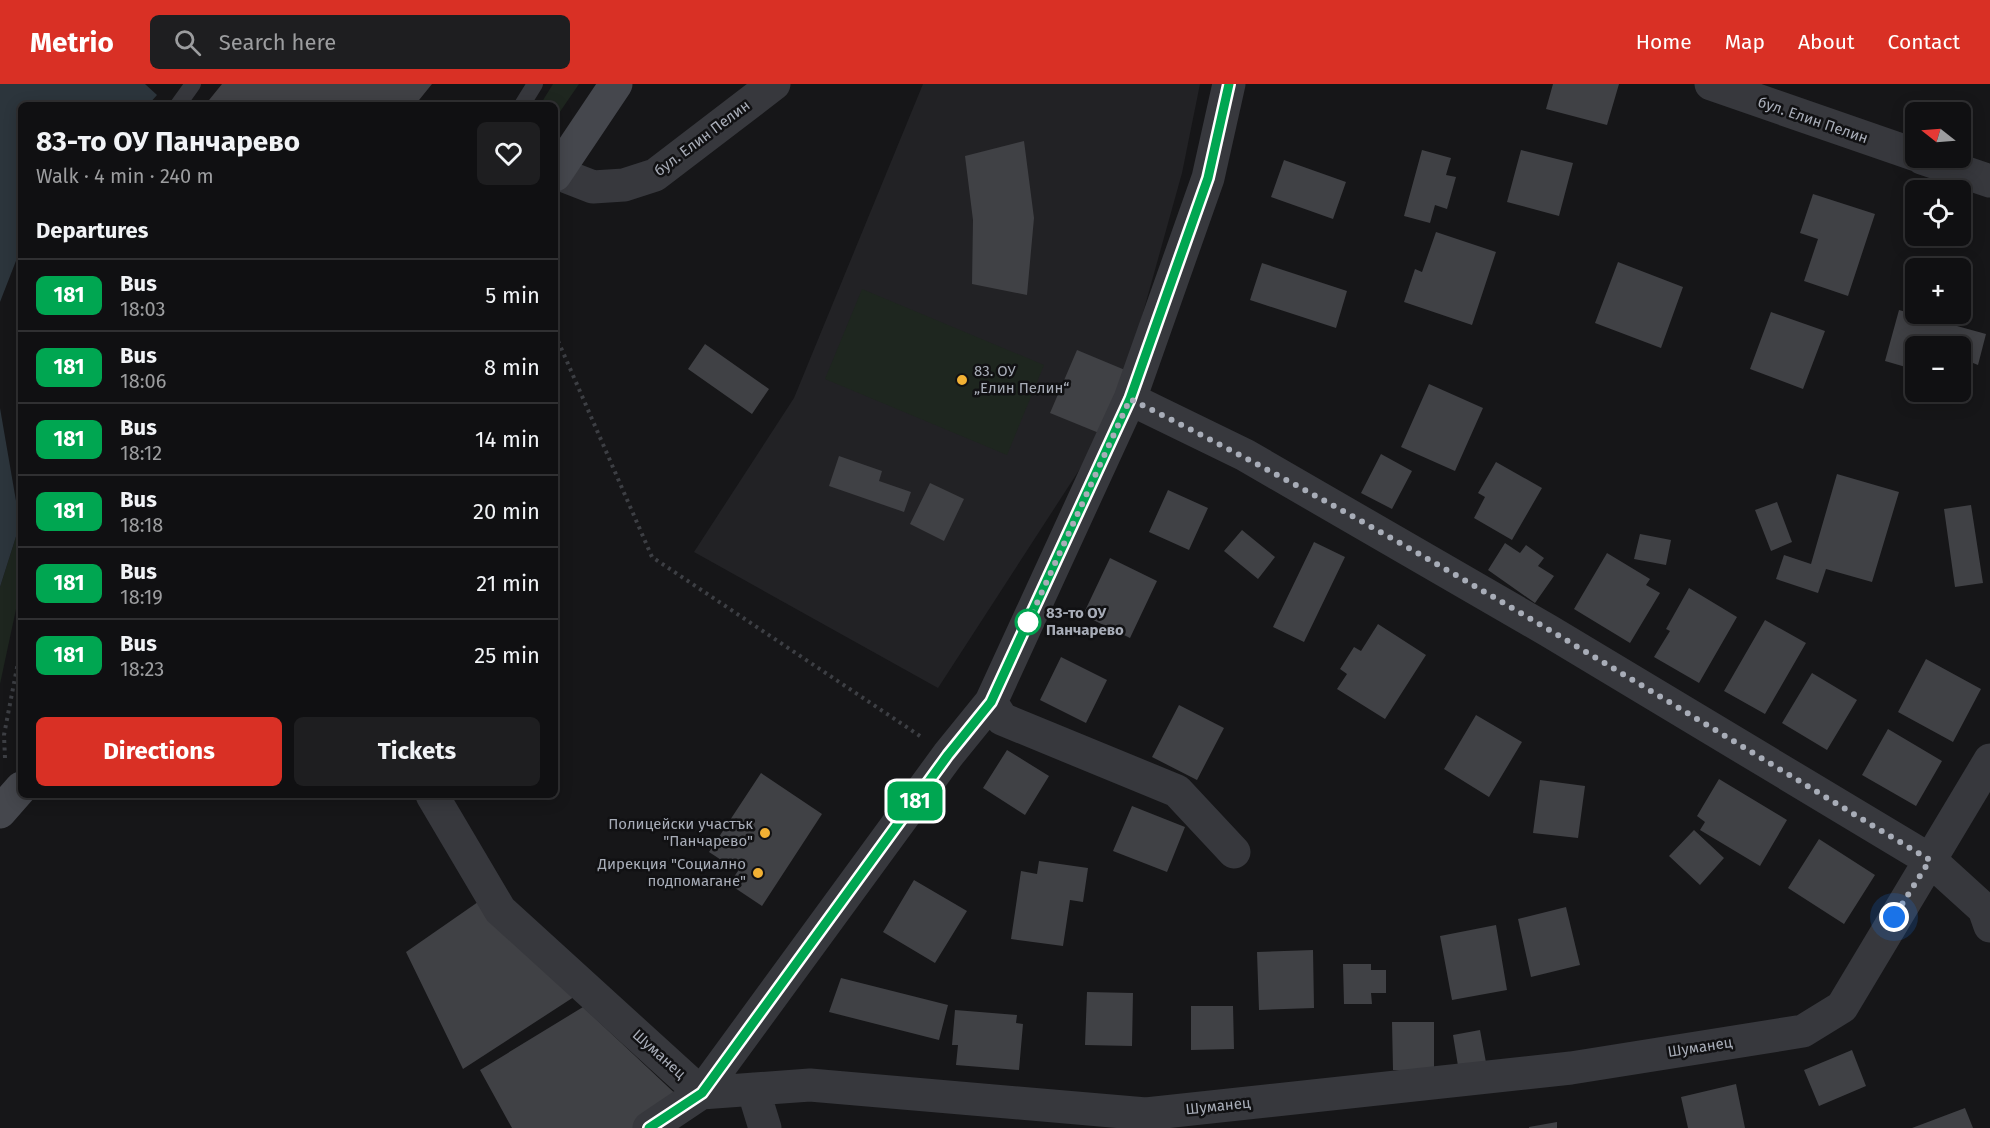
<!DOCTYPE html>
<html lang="en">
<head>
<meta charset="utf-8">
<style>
	body { margin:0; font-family:"Fira Sans",sans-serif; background:#1e1e20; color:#f1f3f6; height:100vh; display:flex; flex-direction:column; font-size:22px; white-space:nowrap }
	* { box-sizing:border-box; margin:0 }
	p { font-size:20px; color:#9c9d9f }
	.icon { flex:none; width:33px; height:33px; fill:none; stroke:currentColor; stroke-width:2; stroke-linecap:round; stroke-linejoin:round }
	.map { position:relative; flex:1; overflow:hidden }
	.panel { position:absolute; left:18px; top:18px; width:540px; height:696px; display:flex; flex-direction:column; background:#101012; border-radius:9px; box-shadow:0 3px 15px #0003,0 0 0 2px #303032 }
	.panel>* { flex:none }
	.badge { padding:0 12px; border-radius:9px; font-size:21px; line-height:39px }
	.needle { width:39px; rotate:287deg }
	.buttons { position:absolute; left:1905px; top:18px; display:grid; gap:12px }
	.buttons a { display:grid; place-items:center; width:66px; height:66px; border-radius:9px; background:#101012; box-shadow:0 3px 15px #0003,0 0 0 2px #303032; font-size:30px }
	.you { position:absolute; width:30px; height:30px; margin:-15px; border:4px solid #fff; border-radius:50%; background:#1a73e8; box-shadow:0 0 0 9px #1a73e833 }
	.map>.badge { position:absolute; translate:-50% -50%; box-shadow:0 0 0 3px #fff }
	h2 { padding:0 18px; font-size:22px; line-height:54px }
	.round { display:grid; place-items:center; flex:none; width:63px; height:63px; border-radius:9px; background:#1e1e20 }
	.overview { display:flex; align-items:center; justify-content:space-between; height:102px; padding:0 18px }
	h1 { font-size:28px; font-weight:700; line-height:45px }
	.action { display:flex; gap:12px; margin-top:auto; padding:12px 18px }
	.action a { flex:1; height:69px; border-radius:9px; background:#d93025; color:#fff; font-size:24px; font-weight:700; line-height:69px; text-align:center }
	.action a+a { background:#1e1e20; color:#f1f3f6 }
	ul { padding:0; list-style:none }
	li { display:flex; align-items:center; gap:18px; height:72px; padding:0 18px; border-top:2px solid #303032 }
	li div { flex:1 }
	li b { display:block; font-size:22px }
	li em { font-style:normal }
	li .badge { min-width:66px; font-weight:700; text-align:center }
	header { display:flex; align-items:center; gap:36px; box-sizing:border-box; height:84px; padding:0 30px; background:#d93025; color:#fff }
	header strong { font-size:28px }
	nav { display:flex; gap:33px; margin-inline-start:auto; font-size:21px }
	.search { width:420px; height:54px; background:#1e1e20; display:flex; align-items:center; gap:15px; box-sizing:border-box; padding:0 21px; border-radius:9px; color:#9c9d9f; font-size:22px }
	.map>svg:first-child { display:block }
	.built { fill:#222225 }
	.green { fill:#1e261f }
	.water { fill:#2c353c }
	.building { fill:#404145 }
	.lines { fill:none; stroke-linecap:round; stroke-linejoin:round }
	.path { stroke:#3d3f44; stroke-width:4; stroke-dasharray:3 4.5; stroke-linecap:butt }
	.service { stroke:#37383d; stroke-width:16 }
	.minor { stroke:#37383d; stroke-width:33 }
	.tertiary { stroke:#37383d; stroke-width:33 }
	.secondary { stroke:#45474d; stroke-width:33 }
	.line-casing { stroke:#fff; stroke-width:14 }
	.line { stroke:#00a651; stroke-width:9 }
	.walk { stroke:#a8adb8; stroke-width:6; stroke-dasharray:0 10.8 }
	.poi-dot { fill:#f2b134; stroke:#111113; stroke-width:2 }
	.stop-dot { fill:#fff; stroke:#00a651; stroke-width:3 }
	.labels { text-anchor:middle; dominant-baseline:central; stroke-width:5; stroke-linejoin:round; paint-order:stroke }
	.street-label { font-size:15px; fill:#a8adb8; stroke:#111113 }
	.poi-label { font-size:15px; fill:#a8adb8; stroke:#111113; text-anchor:end }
	.stop-label { font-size:15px; font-weight:bold; fill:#a8adb8; stroke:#111113; text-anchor:start }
</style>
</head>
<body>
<header>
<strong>Metrio</strong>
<div class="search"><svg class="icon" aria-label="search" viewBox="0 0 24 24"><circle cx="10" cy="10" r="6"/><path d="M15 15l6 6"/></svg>Search here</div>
<nav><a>Home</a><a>Map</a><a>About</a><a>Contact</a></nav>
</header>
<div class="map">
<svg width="1990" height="1044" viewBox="0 0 1990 1044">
	<rect width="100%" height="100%" fill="#161618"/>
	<path class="built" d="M923,0H1200L1182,89L1129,279L1107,343L938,604L694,468L794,314Z"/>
	<path class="green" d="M553,0H579L555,35V21H540Z
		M862,205L1044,281L1007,371L825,295Z
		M20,440L21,502L0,600V503Z"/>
	<path class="water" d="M0,0H145L157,11L148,21H21V164L0,218Z
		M0,324L20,440L0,503Z"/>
	<path class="building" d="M222,0H432L415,21H205Z
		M1553,0H1619L1607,41L1546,25Z
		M1024,57L1034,134L1027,211L972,200L973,136L965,72Z
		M1422,66L1451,74L1446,91L1456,93L1447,125L1435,121L1430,139L1404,132Z
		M1521,66L1573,79L1559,132L1507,118Z
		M1284,76L1346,98L1333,135L1271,113Z
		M1813,110L1875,130L1848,212L1804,197L1818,155L1800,149Z
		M1436,148L1496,168L1472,241L1404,218L1415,185L1422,188Z
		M1618,178L1683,203L1661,264L1595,239Z
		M1262,179L1347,207L1336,244L1250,216Z
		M1899,226L1986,250L1978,281L1973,279L1968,299L1960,298V262H1916V286L1885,277Z
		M1771,228L1825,247L1803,305L1750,285Z
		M705,260L769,305L752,330L688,285Z
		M1077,266L1125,286L1099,349L1050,329Z
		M1429,300L1483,324L1455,387L1401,363Z
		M1381,370L1412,387L1392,425L1361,409Z
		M839,372L882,387L879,397L911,408L904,428L829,402Z
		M1496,378L1542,404L1512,456L1474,434L1485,413L1478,409Z
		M1837,390L1899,408L1872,498L1826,485L1818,509L1776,495L1784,471L1811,480Z
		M930,399L964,415L944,457L910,440Z
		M1168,406L1208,424L1189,466L1149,448Z
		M1777,418L1792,458L1771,467L1755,426Z
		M1971,421L1983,499L1955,503L1944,425Z
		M1242,446L1275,473L1258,495L1224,467Z
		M1640,450L1671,456L1666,481L1634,475Z
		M1314,458L1345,473L1304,558L1273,543Z
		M1505,459L1520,469L1526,461L1544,474L1538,482L1554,492L1535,519L1488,486Z
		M1607,469L1650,495L1646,501L1660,509L1630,559L1574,525Z
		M1110,474L1157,497L1130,554L1083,531Z
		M1689,504L1737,533L1699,599L1654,573L1670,547L1666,545Z
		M1765,536L1806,559L1765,630L1724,607Z
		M1378,540L1426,571L1385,635L1337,605L1347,590L1340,585L1354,563L1361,567Z
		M1061,573L1107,596L1086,639L1040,616Z
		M1926,575L1981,605L1953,658L1898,628Z
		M1812,589L1857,616L1827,666L1782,639Z
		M1179,621L1224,644L1197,696L1152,673Z
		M1476,631L1522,658L1489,713L1444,685Z
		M1888,645L1942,677L1916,722L1862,691Z
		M1007,666L1049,692L1025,731L983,704Z
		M761,689L822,730L762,822L729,800L738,787L709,768Z
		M1719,695L1787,736L1760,782L1700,746L1705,738L1697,732Z
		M1540,696L1585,702L1578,754L1533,749Z
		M1132,722L1185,743L1167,788L1113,767Z
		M1694,746L1724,774L1700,801L1669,772Z
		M1819,755L1875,791L1844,840L1788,804Z
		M1039,777L1088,784L1083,818L1070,816L1063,862L1011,855L1021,787L1037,790Z
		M914,796L967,827L935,879L883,848Z
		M478,818L580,909L463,985L406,868Z
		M1566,823L1580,881L1531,893L1518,835Z
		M1496,841L1507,906L1452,916L1440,852Z
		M1313,866L1314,924L1259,926L1257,868Z
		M1343,880H1371V886H1386V909H1371L1372,920H1344Z
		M841,894L948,921L939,956L829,928Z
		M1087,908L1133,909L1132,962L1085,961Z
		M1191,922H1233L1234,965L1191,966Z
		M583,923L681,1015L635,1044H512L480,986Z
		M955,926L1017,931L1016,939L1023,940L1019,986L956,981L958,961H952Z
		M1392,938H1434V986H1393Z
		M1480,946L1487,984L1459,988L1453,951Z
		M1852,966L1866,1002L1819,1022L1804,986Z
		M1736,1000L1745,1044H1688L1681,1013Z
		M1965,1024L1973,1044H1912Z
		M1557,1038V1044H1529V1043Z"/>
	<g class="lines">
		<path class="path" d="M555,250L652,473L920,652
			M5,674L4,651L21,563"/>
		<path class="service" d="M178,21L193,0
			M522,21L535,0"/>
		<path class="minor" d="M1130,315L1245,371L1549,547L1930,776L1984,825L1990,842
			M991,618L1002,635L1177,707L1234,768
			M432,711L500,826L701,1009L810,1001L1146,1030L1571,984L1803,947L1842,923L1990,676
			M753,1005L765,1044
			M649,1044L701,1009L948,671L991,618L1130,315L1208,94L1229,0"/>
		<path class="tertiary" d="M1711,0L1916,71
			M1922,74L1990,97
			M557,89L593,103L624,101L655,91L774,0"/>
		<path class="secondary" d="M555,91L616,0
			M0,728L21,704"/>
	</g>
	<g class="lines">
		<defs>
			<path id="line" d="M649,1044L702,1009L948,671L991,618L1130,315L1208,94L1229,0"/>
		</defs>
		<use href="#line" class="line-casing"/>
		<use href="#line" class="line"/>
		<path class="walk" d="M1028,538L1026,543L1130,315C1406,451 1666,618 1930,776L1894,833"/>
	</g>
	<g class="poi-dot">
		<circle cx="962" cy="296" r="6"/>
		<circle cx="765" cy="749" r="6"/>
		<circle cx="758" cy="789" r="6"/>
	</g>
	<circle class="stop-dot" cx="1028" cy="538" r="12"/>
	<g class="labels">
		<g class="street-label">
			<text transform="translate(1813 36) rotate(19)">бул. Елин Пелин</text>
			<text transform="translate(702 54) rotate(-37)">бул. Елин Пелин</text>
			<text transform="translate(1700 963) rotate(-9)">Шуманец</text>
			<text transform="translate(659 970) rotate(42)">Шуманец</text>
			<text transform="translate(1218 1022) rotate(-6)">Шуманец</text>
		</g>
		<g class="poi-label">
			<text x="974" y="287" text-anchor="start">83. ОУ<tspan x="974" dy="17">„Елин Пелин“</tspan></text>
			<text x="753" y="740">Полицейски участък<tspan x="753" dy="17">"Панчарево"</tspan></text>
			<text x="746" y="780">Дирекция "Социално<tspan x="746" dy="17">подпомагане"</tspan></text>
		</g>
		<g class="stop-label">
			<text x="1046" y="529">83-то ОУ<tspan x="1046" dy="17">Панчарево</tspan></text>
		</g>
	</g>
</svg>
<div class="buttons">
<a><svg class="needle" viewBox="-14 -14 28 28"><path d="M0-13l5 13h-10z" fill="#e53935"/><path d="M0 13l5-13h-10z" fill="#9c9d9f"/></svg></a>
<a><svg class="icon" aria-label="locate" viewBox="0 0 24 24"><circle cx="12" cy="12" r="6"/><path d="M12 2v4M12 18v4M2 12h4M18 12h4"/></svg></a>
<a>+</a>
<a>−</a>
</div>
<div class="you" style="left:1894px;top:833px"></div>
<b class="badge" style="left:915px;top:717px;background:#00a651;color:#fff">181</b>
<section class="panel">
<div class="overview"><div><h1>83-то ОУ Панчарево</h1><p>Walk · 4 min · 240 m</p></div><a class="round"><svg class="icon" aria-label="heart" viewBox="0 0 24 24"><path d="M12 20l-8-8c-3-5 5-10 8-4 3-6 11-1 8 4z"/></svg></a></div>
<h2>Departures</h2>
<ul>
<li><span class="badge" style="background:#00a651;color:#fff">181</span><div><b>Bus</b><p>18:03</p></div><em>5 min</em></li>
<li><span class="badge" style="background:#00a651;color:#fff">181</span><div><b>Bus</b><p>18:06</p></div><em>8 min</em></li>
<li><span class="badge" style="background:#00a651;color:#fff">181</span><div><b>Bus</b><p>18:12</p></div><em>14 min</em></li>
<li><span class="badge" style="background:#00a651;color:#fff">181</span><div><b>Bus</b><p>18:18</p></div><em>20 min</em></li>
<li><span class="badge" style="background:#00a651;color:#fff">181</span><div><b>Bus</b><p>18:19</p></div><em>21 min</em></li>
<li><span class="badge" style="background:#00a651;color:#fff">181</span><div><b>Bus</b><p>18:23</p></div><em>25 min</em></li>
</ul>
<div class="action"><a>Directions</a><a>Tickets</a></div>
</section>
</div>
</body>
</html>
